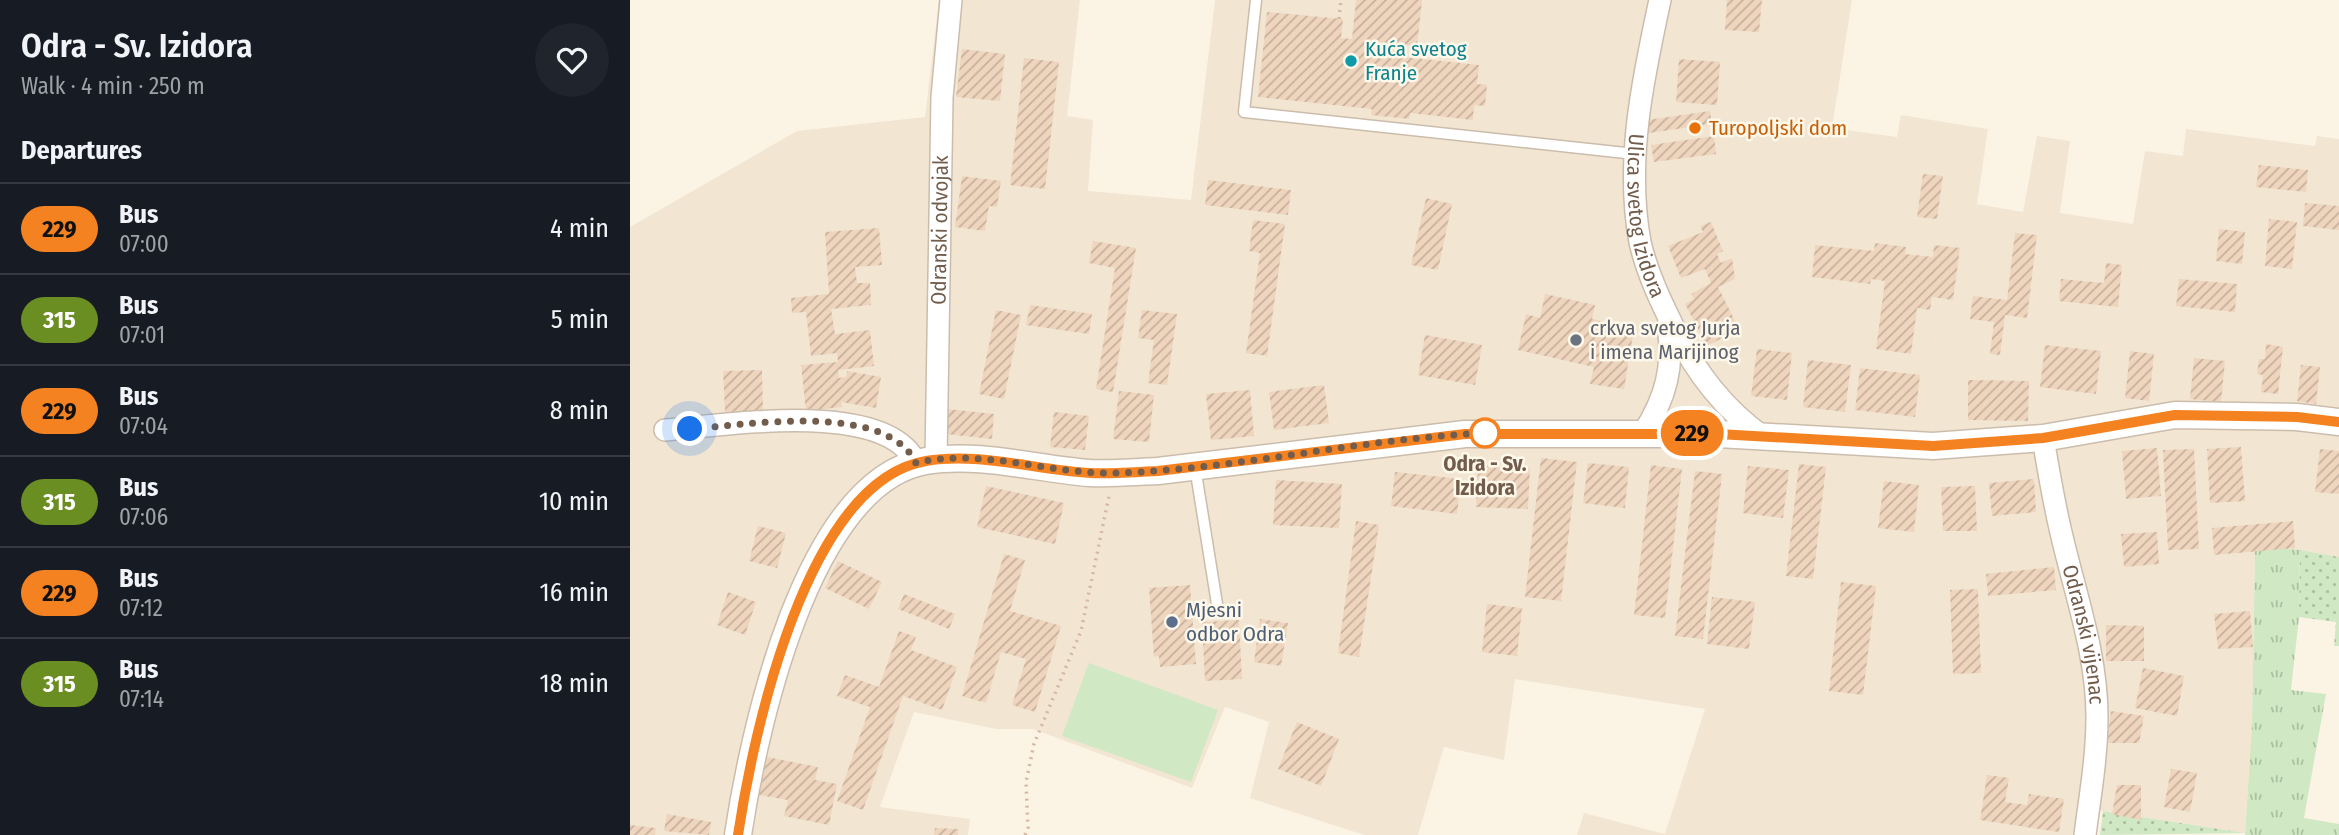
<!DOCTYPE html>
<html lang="en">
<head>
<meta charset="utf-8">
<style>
	body { margin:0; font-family:"Fira Sans Condensed",sans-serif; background:#20242c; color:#f1f3f6; height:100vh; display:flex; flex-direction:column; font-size:26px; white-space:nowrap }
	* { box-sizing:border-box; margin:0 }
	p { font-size:23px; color:#9ea1a6 }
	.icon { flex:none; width:38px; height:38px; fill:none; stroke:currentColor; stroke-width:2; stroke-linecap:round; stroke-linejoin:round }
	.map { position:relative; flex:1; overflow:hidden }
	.side { display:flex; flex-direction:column; background:#171b24; width:630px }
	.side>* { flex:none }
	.badge { padding:0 14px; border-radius:23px; font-size:24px; line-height:46px }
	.you { position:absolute; width:35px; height:35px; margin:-18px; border:5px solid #fff; border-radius:50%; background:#1a73e8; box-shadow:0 0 0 10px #1a73e833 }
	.map>.badge { position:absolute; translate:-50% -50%; box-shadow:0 0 0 4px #fff }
	h2 { padding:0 21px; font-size:26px; line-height:63px }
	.round { display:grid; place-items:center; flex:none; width:74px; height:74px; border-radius:37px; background:#20242c }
	.overview { display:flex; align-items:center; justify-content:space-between; height:119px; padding:0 21px }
	h1 { font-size:33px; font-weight:600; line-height:52px }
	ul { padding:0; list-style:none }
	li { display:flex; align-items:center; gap:21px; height:91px; padding:0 21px; border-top:2px solid #363941 }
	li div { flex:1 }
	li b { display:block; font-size:26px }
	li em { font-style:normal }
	li .badge { min-width:77px; font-weight:700; text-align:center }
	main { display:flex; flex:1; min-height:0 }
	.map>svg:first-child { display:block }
	.residential { fill:#f2e6d3 }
	.grass { fill:url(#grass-tufts) }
	.park { fill:#d0e8c4 }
	.garden { fill:url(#garden-dots) }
	.building { fill:url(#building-hatch) }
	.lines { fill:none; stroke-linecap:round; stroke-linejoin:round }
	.service-casing { stroke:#ccbcac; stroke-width:13 }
	.minor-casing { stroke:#ccbcac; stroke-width:24 }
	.tertiary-casing { stroke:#ccbcac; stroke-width:29 }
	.path { stroke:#d4b8a1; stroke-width:3.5; stroke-dasharray:2 5; stroke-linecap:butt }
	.service { stroke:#fff; stroke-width:10 }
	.minor { stroke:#fff; stroke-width:21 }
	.tertiary { stroke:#fff; stroke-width:26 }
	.line-casing { stroke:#fff; stroke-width:16 }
	.line { stroke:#f58220; stroke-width:10 }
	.walk { stroke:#725c4b; stroke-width:7; stroke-dasharray:0 12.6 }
	.culture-dot { fill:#0f9aa8; stroke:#fef8ea; stroke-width:2.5 }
	.food-dot { fill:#e8710a; stroke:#fef8ea; stroke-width:2.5 }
	.worship-dot { fill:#6b7280; stroke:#fef8ea; stroke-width:2.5 }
	.stop-dot { fill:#fff; stroke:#f58220; stroke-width:3.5 }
	.service-dot { fill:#5c6f8a; stroke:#fef8ea; stroke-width:2.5 }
	.labels { text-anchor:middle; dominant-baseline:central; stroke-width:5; stroke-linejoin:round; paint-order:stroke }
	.culture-label { font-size:21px; fill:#0d838f; stroke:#fef8ea; text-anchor:start }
	.food-label { font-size:21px; fill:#c56008; stroke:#fef8ea; text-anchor:start }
	.street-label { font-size:21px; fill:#725c4b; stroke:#fef8ea }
	.worship-label { font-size:21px; fill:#5b616d; stroke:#fef8ea; text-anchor:start }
	.stop-label { font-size:21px; font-weight:bold; fill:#725c4b; stroke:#fef8ea }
	.service-label { font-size:21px; fill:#4e5e75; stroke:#fef8ea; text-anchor:start }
</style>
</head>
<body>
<main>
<section class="side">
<div class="overview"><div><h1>Odra - Sv. Izidora</h1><p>Walk · 4 min · 250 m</p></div><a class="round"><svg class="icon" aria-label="heart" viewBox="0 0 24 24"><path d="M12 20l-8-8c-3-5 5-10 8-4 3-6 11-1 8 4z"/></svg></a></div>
<h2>Departures</h2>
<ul>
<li><span class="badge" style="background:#f58220;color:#111">229</span><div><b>Bus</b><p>07:00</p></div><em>4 min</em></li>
<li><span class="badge" style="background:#6b8e23;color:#fff">315</span><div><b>Bus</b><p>07:01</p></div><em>5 min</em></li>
<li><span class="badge" style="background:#f58220;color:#111">229</span><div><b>Bus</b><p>07:04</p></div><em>8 min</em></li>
<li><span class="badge" style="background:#6b8e23;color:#fff">315</span><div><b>Bus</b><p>07:06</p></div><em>10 min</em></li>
<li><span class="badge" style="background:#f58220;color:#111">229</span><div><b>Bus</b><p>07:12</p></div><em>16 min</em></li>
<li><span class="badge" style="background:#6b8e23;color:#fff">315</span><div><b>Bus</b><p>07:14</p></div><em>18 min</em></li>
</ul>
</section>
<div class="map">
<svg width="1709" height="835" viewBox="0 0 1709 835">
	<defs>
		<pattern id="grass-tufts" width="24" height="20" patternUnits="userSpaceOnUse" patternTransform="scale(1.75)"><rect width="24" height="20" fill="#d0e8c4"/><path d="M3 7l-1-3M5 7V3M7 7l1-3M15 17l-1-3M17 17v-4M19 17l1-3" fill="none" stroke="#adbfa1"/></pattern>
		<pattern id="garden-dots" width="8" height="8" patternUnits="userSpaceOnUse" patternTransform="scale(1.75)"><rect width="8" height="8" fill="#d0e8c4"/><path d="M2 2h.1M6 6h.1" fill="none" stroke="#adbfa1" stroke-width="1.8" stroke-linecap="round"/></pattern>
		<pattern id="building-hatch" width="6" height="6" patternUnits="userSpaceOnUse" patternTransform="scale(1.75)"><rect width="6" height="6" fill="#efd5be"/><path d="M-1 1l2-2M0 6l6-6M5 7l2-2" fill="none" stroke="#c6b09c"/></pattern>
	</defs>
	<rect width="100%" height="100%" fill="#fbf4e5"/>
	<path class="residential" d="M309,0H450L437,116L463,120L458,191L561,200L585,0H1222L1202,128L1267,137L1271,115L1358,129L1347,204L1393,212L1407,136L1440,141L1430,213L1503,224L1515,151L1553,156L1556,129L1685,146L1687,136L1709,139V557L1670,550L1625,547L1622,723L1615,833L1448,807L1444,835H947L954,813L1035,834L1075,709L885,679L874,760L814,747L788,835H734L620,798L639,722L595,707L562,788L403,729H366L284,712L250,807L340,819L338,835H0V227L167,131L295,117Z"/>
	<path class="grass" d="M1625,546L1670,550L1669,617L1661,690L1696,694L1674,818L1709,824V835H1615L1622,723Z"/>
	<path class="park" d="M459,663L588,710L561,782L432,736Z"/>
	<path class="garden" d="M1670,550L1709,557V646H1704L1706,622L1669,617Z
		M1473,811L1615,833L1470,835Z"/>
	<path class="building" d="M726,0H792L787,46L775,45L774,57L849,65L847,84L857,85L855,106L844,105L843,120L780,113L779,119L741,115L742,109L628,97L637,12L713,19L711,38L722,39Z
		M1097,0H1132L1129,32L1095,30Z
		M332,49L375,54L370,101L326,97Z
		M394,58L429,62L415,189L380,185Z
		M1049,59L1090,62L1087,105L1046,102Z
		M1080,111L1082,124L1019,133L1017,120Z
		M1084,136L1086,154L1024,162L1021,145Z
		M1629,165L1678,170L1676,192L1626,187Z
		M1293,174L1313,176L1307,219L1287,217Z
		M332,176L371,181L367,207L359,206L355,231L325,227Z
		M578,180L661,190L658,215L575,205Z
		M796,198L822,204L808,270L781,265Z
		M1675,203L1709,206V230L1673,226Z
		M1639,219L1667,222L1662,269L1635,266Z
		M623,220L655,224L637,356L616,353L630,253L619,251Z
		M1081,222L1093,251L1087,254L1091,263L1102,258L1105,279L1088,287L1109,329L1077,346L1055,304L1064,299L1061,294L1081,283L1075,269L1051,278L1038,246L1073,232L1070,226Z
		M249,228L252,265L225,267L227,283H240L241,305L201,309L205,334L240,330L244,366L208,370L209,378L216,377L217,371L251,377L246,408L211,402L212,407L176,411L171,365L208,362L207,353L181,356L176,312L162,313L161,298L199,294L195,232Z
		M1589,229L1615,232L1612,264L1586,261Z
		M1385,233L1407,235L1397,318L1375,315L1370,355L1360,354L1364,322L1340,319L1343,296L1377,300Z
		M463,241L506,248L483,392L466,389L485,268L459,263Z
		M1245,243L1276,247L1275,254L1303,257L1304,245L1330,248L1323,300L1302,297L1300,310L1287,308L1281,354L1246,349L1255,281L1241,279L1240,284L1182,277L1185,245L1244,251Z
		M1476,263L1492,265L1488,307L1429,301L1431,279L1474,283Z
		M1549,279L1607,284L1605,312L1546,306Z
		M915,294L965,305L962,319L1004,329L994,389L960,384L964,367L888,350L896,314L910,318Z
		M400,305L462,314L459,334L396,325Z
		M366,310L391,315L374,399L349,394Z
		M512,310L547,314L537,385L518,383L524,340L508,338Z
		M795,335L852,345L845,385L788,375Z
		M1636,344L1653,347L1648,394L1631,392L1633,375L1627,374L1629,359H1635Z
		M1415,345L1471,351L1466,394L1410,387Z
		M1127,349L1162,353L1157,400L1121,396Z
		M1500,351L1524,354L1519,401L1495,398Z
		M1564,358L1595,361L1591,402L1560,399Z
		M1178,360L1221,365L1215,412L1173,407Z
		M1671,365L1690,367L1686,404L1667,401Z
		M1230,368L1290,375L1285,417L1225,410Z
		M132,370L133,411L95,412L93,371Z
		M1338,380L1399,381L1398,421L1338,420Z
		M694,385L699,423L644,430L639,392Z
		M620,390L624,436L581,440L576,394Z
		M489,391L524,395L519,442L483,439Z
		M318,409L364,414L362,439L315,434Z
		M424,412L459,416L455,450L420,447Z
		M1611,447L1615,501L1580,503L1577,449Z
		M1527,448L1531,496L1496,499L1492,451Z
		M1564,449L1569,549L1538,550L1533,450Z
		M1690,449L1709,451V494L1685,492Z
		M911,458L947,462L931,601L895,597Z
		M958,463L999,467L995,508L953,503Z
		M1169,464L1196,467L1183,579L1156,576Z
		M1021,465L1052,469L1035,618L1004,615Z
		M848,466L900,468L898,509L846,507Z
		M1118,466L1159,470L1153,518L1113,513Z
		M1065,471L1092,474L1073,639L1045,636Z
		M765,472L831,479L827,514L761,506Z
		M1404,479L1406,512L1362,516L1359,483Z
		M646,480L712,484L709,528L643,525Z
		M1254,481L1289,485L1284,532L1248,528Z
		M356,486L434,503L425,544L347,527Z
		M1345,486L1347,531H1313L1311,487Z
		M726,521L749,525L729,657L708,653Z
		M1663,521L1665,548L1584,555L1582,528Z
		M128,526L156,533L147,568L119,561Z
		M1527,532L1529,564L1494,567L1491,534Z
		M374,554L395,560L380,611L431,626L405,712L382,705L396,659L371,652L356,703L332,696Z
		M208,561L252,582L239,609L195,588Z
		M1424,567L1426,590L1358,596L1356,574Z
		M1211,582L1246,586L1233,695L1199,691Z
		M560,585L566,664L530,667L529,656L524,657L519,588Z
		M1348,589L1351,673L1323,674L1320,590Z
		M98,592L126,602L115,635L87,625Z
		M274,594L325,614L319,629L268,609Z
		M1082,597L1125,602L1119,649L1077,644Z
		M857,604L892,608L887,656L852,652Z
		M1620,611L1623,647L1588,649L1584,614Z
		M630,619L658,623L651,666L624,662Z
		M609,620L612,679L575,681L572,622Z
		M1476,625L1514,626V661H1476Z
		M269,631L286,637L281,650L327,667L312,710L273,696L233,810L207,801L240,707L207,696L215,675L249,687Z
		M1513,668L1554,676L1547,716L1505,708Z
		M1481,711L1514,716L1509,743H1477Z
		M667,722L709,739L691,786L648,769Z
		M137,757L188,767L185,780L207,784L199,825L154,816L158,800L129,795Z
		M1541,769L1567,773L1560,812L1534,807Z
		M1357,775L1379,778L1375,802L1397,805L1399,794L1434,799L1429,832L1350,820Z
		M1487,785H1511V820L1482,814Z
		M37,814L81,822L79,835L34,831Z
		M0,825L26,828L25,835H0Z
		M305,828L328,829V835H304Z"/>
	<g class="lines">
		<defs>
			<path id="service" d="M626,0L614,112L1005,154
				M565,467L588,610"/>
			<g id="minor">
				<path id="s1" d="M1030,0C1013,78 995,162 1010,242C1017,273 1031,302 1045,330C1066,373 1093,408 1132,436"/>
				<path d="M35,430C93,426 256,398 286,463"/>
				<path d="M1014,432C1036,397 1044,367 1038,325"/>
				<path id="s2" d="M1413,438C1418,468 1423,498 1430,528C1444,591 1467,652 1467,717C1467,757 1460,796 1455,835"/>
				<path id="s3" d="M306,459L312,97L321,0"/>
			</g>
			<path id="tertiary" d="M108,835C123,735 176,481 296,461C349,452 407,469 460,473C482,474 505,472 528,471L835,434H1088L1303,446L1413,438L1545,415L1667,417L1709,422"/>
		</defs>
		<use href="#service" class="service-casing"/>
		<use href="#minor" class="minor-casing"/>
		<use href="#tertiary" class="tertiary-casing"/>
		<path class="path" d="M709,19L711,0
			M395,835L398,828L396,782L404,744L451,631L479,496"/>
		<use href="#service" class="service"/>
		<use href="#minor" class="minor"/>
		<use href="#tertiary" class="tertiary"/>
	</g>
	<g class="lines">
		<defs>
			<path id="line" d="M108,835C123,735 176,481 296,461C349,452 407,470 460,473C482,474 505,472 528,471L835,434H1088L1303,446L1413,438L1545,415L1667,417L1709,422"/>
		</defs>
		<use href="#line" class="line-casing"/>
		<use href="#line" class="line"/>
		<path class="walk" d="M60,429C116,425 256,401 286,463C350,447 421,475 487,473C611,469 733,438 858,433H855"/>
	</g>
	<circle class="culture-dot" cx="721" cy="61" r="7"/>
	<circle class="food-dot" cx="1065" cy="128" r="7"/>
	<circle class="worship-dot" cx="946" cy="340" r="7"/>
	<circle class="stop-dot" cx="855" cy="433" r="14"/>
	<circle class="service-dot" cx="542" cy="622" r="7"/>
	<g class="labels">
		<g class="culture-label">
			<text x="735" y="49">Kuća svetog<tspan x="735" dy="24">Franje</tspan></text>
		</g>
		<g class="food-label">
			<text x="1079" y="128">Turopoljski dom</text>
		</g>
		<g class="street-label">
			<text stroke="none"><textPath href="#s1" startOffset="219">Ulica svetog Izidora</textPath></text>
			<text stroke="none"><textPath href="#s3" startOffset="229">Odranski odvojak</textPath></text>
			<text stroke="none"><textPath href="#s2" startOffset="201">Odranski vijenac</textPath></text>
		</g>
		<g class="worship-label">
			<text x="960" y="328">crkva svetog Jurja<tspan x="960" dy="24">i imena Marijinog</tspan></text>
		</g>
		<g class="stop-label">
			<text x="855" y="464">Odra - Sv.<tspan x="855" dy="24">Izidora</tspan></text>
		</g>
		<g class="service-label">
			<text x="556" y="610">Mjesni<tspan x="556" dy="24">odbor Odra</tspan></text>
		</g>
	</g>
</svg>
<div class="you" style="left:60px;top:429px"></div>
<b class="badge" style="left:1062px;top:433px;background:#f58220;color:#111">229</b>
</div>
</main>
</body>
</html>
